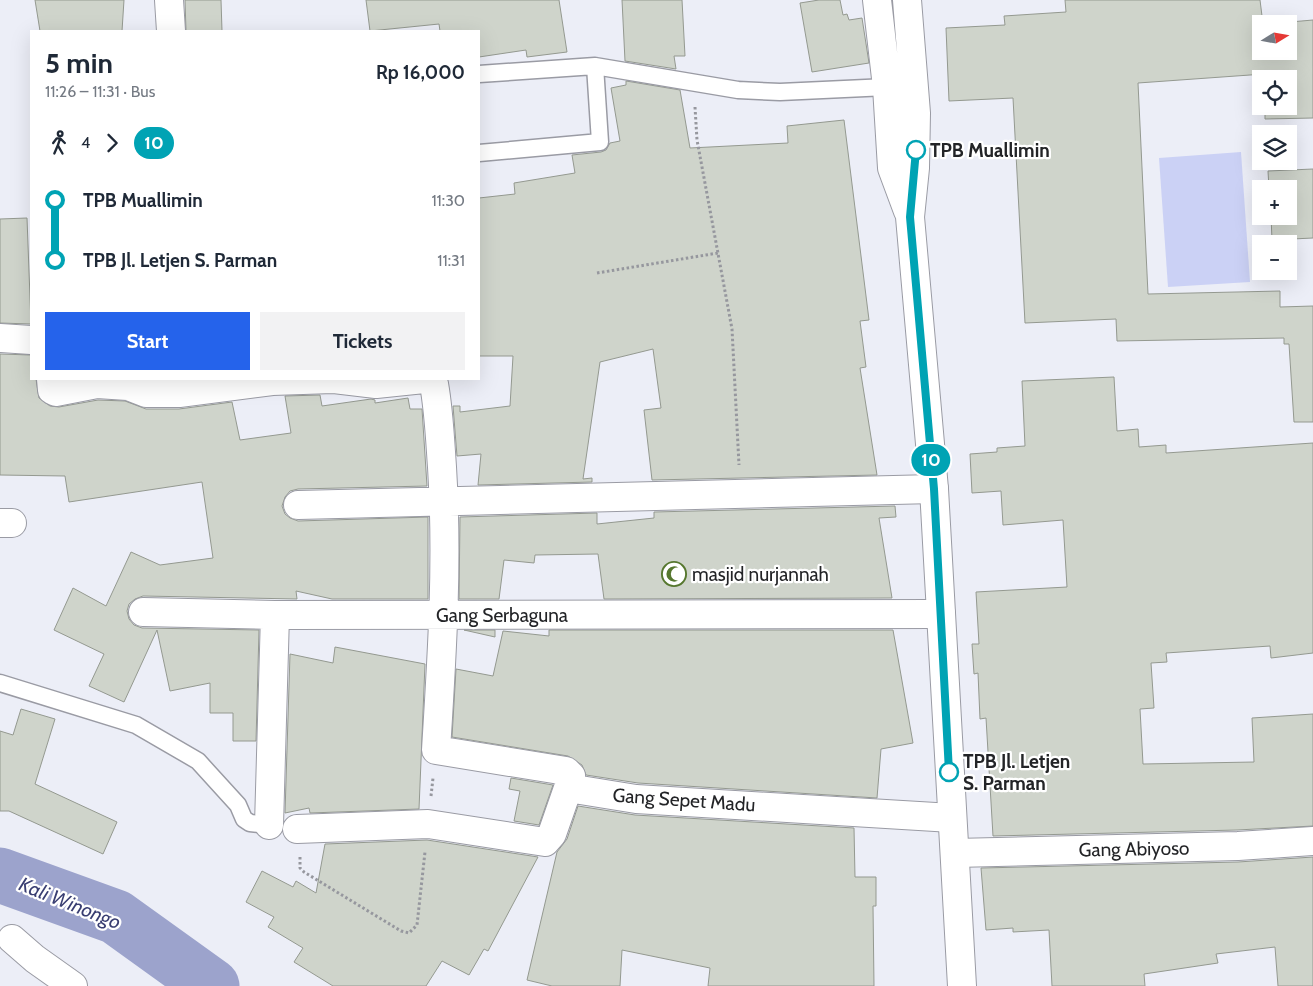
<!DOCTYPE html>
<html lang="en">
<head>
<meta charset="utf-8">
<style>
	body { margin:0; font-family:Cabin,sans-serif; background:#f2f2f3; color:#1f2937; height:100vh; display:flex; flex-direction:column; font-size:19px; white-space:nowrap }
	* { box-sizing:border-box; margin:0 }
	p { font-size:16px; color:#747a83 }
	.icon { flex:none; width:28px; height:28px; fill:none; stroke:currentColor; stroke-width:2; stroke-linecap:round; stroke-linejoin:round }
	.map { position:relative; flex:1; overflow:hidden }
	.drawer { position:absolute; left:30px; top:30px; width:450px; height:350px; display:flex; flex-direction:column; background:#fff; border-radius:0px; box-shadow:0 5px 20px #0002 }
	.drawer>* { flex:none }
	.badge { padding:0 10px; border-radius:16px; font-size:18px; line-height:32px }
	.needle { width:32px; rotate:79deg }
	.controls { position:absolute; left:1252px; top:15px; display:grid; gap:10px }
	.controls a { display:grid; place-items:center; width:45px; height:45px; border-radius:0px; background:#fff; box-shadow:0 5px 20px #0002; font-size:25px }
	.map>.badge { position:absolute; translate:-50% -50%; box-shadow:0 0 0 2px #fff }
	.legs { display:flex; align-items:center; gap:8px; height:55px; padding:0 15px; font-size:16px }
	.legs p { margin-inline-start:auto }
	.summary { display:flex; align-items:center; justify-content:space-between; height:85px; padding:0 15px }
	h1 { font-size:28px; font-weight:700; line-height:38px }
	.button { display:flex; gap:10px; margin-top:auto; padding:10px 15px }
	.button a { flex:1; height:58px; border-radius:0px; background:#2563eb; color:#fff; font-size:20px; font-weight:700; line-height:58px; text-align:center }
	.button a+a { background:#f2f2f3; color:#1f2937 }
	ul { padding:0 15px; list-style:none }
	li { display:flex; align-items:center; gap:18px; height:60px; font-size:19px }
	li i { display:grid; place-items:center; width:8px; height:100%; margin:0 6px; background:currentColor }
	li i::after { content:''; width:12px; height:12px; margin:-6px; border:4px solid; border-radius:50%; background:#fff }
	li p { margin-inline-start:auto }
	li:first-child i { background:linear-gradient(#0000 50%,currentColor 0) }
	li:last-child i { background:linear-gradient(currentColor 50%,#0000 0) }
	.map>svg:first-child { display:block }
	.green { fill:#cbd1f5 }
	.lines { fill:none; stroke-linecap:round; stroke-linejoin:round }
	.river { stroke:#9ca3cc; stroke-width:55 }
	.building { fill:#cfd4cb; stroke:#949990 }
	.service-casing { stroke:#9a9ba4; stroke-width:19 }
	.minor-casing { stroke:#9a9ba4; stroke-width:30 }
	.tertiary-casing { stroke:#9a9ba4; stroke-width:30 }
	.path { stroke:#96979e; stroke-width:3; stroke-dasharray:2.5 2.5; stroke-linecap:butt }
	.service { stroke:#fff; stroke-width:16 }
	.minor { stroke:#fff; stroke-width:28 }
	.tertiary { stroke:#fff; stroke-width:28 }
	.line-1-casing { stroke:#fff; stroke-width:11 }
	.line-1 { stroke:#00a3b4; stroke-width:8 }
	.stop-1-dot { fill:#fff; stroke:#00a3b4; stroke-width:2.5 }
	.labels { text-anchor:middle; dominant-baseline:central; stroke-width:4.5; stroke-linejoin:round; paint-order:stroke }
	.stop-label { font-size:19px; font-weight:bold; fill:#232427; stroke:#fff; text-anchor:start }
	.poi-label { font-size:19px; fill:#232427; stroke:#fff; text-anchor:start }
	.street-label { font-size:19px; fill:#232427; stroke:#fff }
	.water-label { font-size:20px; font-style:italic; fill:#393e72; stroke:#fff }
</style>
</head>
<body>
<div class="map">
<svg width="1313" height="986" viewBox="0 0 1313 986">
	<rect width="100%" height="100%" fill="#eceef7"/>
	<path class="green" d="M1241,152L1250,282L1168,287L1159,158Z"/>
	<g class="lines">
		<path class="river" d="M0,875L116,917L212,986"/>
	</g>
	<path class="building" d="M35,0H124L122,31H40Z
		M185,0H221L222,31H186Z
		M366,0H559L567,52L527,57L526,50L479,57V31H440L439,24L370,31Z
		M622,0H682L685,56H674L676,69L625,61Z
		M819,0H840L843,15L847,14L849,20L862,18L869,63L812,72L800,3Z
		M1065,0H1260L1263,24H1261V51H1289V24H1267L1313,20V118L1265,119V106H1289V79H1264V74L1138,83L1148,294L1280,291V307L1313,306V422H1294L1289,344H1284V338L1117,341L1116,319L1025,323L1013,98L949,101L946,28L1005,25L1004,16L1066,12Z
		M626,81L680,90L690,148L788,143L787,126L844,120L869,320L860,321L866,367L860,368L877,475L652,480L644,410L661,408L653,349L600,362L583,479L592,478V482L478,485L481,454L457,456L453,406H460V412L510,406L513,356H479V198L515,194L514,183L575,173L572,155L601,152L606,150L610,143L620,141L611,88L626,85Z
		M1313,169V238L1272,240L1271,216H1289V189H1269L1268,171Z
		M27,218L31,324L0,323V219Z
		M0,354L31,355V379H36L39,398L50,406L59,407L98,400L125,401L146,409H179L232,402L240,440L291,433L285,396L320,395L322,406L371,399L375,400V403L408,398L410,409H422L427,486L298,489L290,491L285,497L282,506L285,514L290,518L298,521L428,517V599H332L296,591L297,599L143,596L135,599L129,604L127,611L129,619L134,625L142,628L259,630L256,741H233V713H210V683L170,691L157,630L124,702L89,686L104,654L54,630L73,588L106,606L131,552L160,565L213,558L202,482L69,502L65,476L0,475Z
		M1114,377L1117,431L1138,429L1139,447L1166,445V453L1313,443V653L1271,658L1270,646L1166,653L1167,662L1151,663L1154,708L1140,709L1143,764L1254,762L1252,718L1313,714V826L1237,830L993,836L986,718L980,719L978,673L974,674L972,644H979L976,592L1067,587L1063,520L1003,525L1001,491L972,493L970,454L997,452V448L1025,446L1022,381Z
		M895,506L896,517L879,518L892,598L604,599L598,554L535,555L534,563L504,560L499,599H459L460,517L597,513V524L654,518V512Z
		M464,630H495V637Z
		M549,630H893L913,743L881,749L877,798L638,783L586,775L582,765L568,756L452,737L456,669L493,676L503,631L549,636Z
		M335,647L425,664L419,809L310,813L309,808L285,813L290,654L333,663Z
		M21,709L55,719L35,784L117,822L103,854L9,811H0V731L13,735Z
		M511,778L553,785L539,825L514,821L520,791L509,789Z
		M578,806L635,815L854,828L855,877H876V906H873L874,986H708L710,968L622,950L620,986H552L527,980L557,852L567,839Z
		M427,840L538,857L488,951L484,949L469,975L442,961L426,986H333L294,962L303,948L268,927L274,917L246,902L262,871L293,887L296,881L316,893L325,844Z
		M1313,857V986H1278L1275,947L1216,954L1218,963L1144,974L1145,986H1052L1049,930L1013,932V928L986,930L981,868L1238,862Z"/>
	<g class="lines">
		<defs>
			<path id="service" d="M479,74L595,66L738,90L780,92L887,87
				M479,153L600,142L595,66
				M0,683L136,725L198,761L238,805L244,819L250,823L269,825"/>
			<path id="minor" d="M169,0L171,31
				M0,338L31,340
				M51,379L52,390L56,392L97,384L128,386L146,393H179L272,381L333,379
				M334,379L376,384L424,379L434,384C439,412 440,439 442,467C448,562 442,655 436,750L566,771L571,776L568,788L636,799L952,818
				M298,505L934,489
				M0,523H12
				M143,612L275,615
				M269,825L275,615L941,614
				M297,829L428,824L545,842L552,834L568,788
				M955,853L1238,846L1313,841
				M12,939L35,959L73,986"/>
			<path id="tertiary" d="M877,0L887,87L892,168L908,211
				M907,0L916,113L915,168L910,217L934,489L962,986"/>
		</defs>
		<use href="#service" class="service-casing"/>
		<use href="#minor" class="minor-casing"/>
		<use href="#tertiary" class="tertiary-casing"/>
		<path class="path" d="M695,107L697,140L732,329L739,465
			M597,273L718,253
			M431,796L433,778
			M300,857V868L304,872L401,931L409,933L417,925L425,852"/>
		<use href="#service" class="service"/>
		<use href="#minor" class="minor"/>
		<use href="#tertiary" class="tertiary"/>
	</g>
	<g class="lines">
		<defs>
			<path id="line-1" d="M916,150L910,217L934,489L949,772"/>
		</defs>
		<use href="#line-1" class="line-1-casing"/>
		<use href="#line-1" class="line-1"/>
	</g>
	<defs>
		<symbol id="mosque-ring" viewBox="-11 -11 22 22"><circle r="9.5" fill="#fff" stroke="#56772e" stroke-width="1.5"/><path d="M3.5-4.9A6 6 0 1 0 3.5 4.9A5 5 0 1 1 3.5-4.9Z" fill="#56772e"/></symbol>
	</defs>
	<g fill-rule="evenodd">
		<use href="#mosque-ring" x="660" y="560" width="28" height="28"/>
	</g>
	<g class="stop-1-dot">
		<circle cx="916" cy="150" r="9"/>
		<circle cx="949" cy="772" r="9"/>
	</g>
	<g class="labels">
		<g class="stop-label">
			<text x="930" y="150">TPB Muallimin</text>
			<text x="963" y="761">TPB Jl. Letjen<tspan x="963" dy="22">S. Parman</tspan></text>
		</g>
		<g class="poi-label">
			<text x="692" y="574">masjid nurjannah</text>
		</g>
		<g class="street-label">
			<text x="502" y="615">Gang Serbaguna</text>
			<text transform="translate(684 800) rotate(4)">Gang Sepet Madu</text>
			<text transform="translate(1134 849) rotate(-1)">Gang Abiyoso</text>
		</g>
		<g class="water-label">
			<text transform="translate(70 903) rotate(22)">Kali Winongo</text>
		</g>
	</g>
</svg>
<div class="controls">
<a><svg class="needle" viewBox="-14 -14 28 28"><path d="M0-13l5 13h-10z" fill="#e53935"/><path d="M0 13l5-13h-10z" fill="#747a83"/></svg></a>
<a><svg class="icon" aria-label="locate" viewBox="0 0 24 24"><circle cx="12" cy="12" r="6"/><path d="M12 2v4M12 18v4M2 12h4M18 12h4"/></svg></a>
<a><svg class="icon" aria-label="layers" viewBox="0 0 24 24"><path d="M12 4l9 5-9 5-9-5zM3 14l9 5 9-5"/></svg></a>
<a>+</a>
<a>−</a>
</div>
<b class="badge" style="left:931px;top:460px;background:#00a3b4;color:#fff">10</b>
<section class="drawer">
<div class="summary"><div><h1>5 min</h1><p>11:26 – 11:31 · Bus</p></div><b>Rp 16,000</b></div>
<div class="legs"><svg class="icon" aria-label="walk" viewBox="0 0 24 24"><circle cx="13" cy="4" r="2"/><path d="M13 8l-2 6 4 7M11 14l-3 7M7 12l3-4h3l4 4"/></svg>4<svg class="icon" aria-label="forward" viewBox="0 0 24 24"><path d="M9 5l7 7-7 7"/></svg><b class="badge" style="background:#00a3b4;color:#fff">10</b></div>
<ul>
<li><i style="color:#00a3b4"></i><b>TPB Muallimin</b><p>11:30</p></li>
<li><i style="color:#00a3b4"></i><b>TPB Jl. Letjen S. Parman</b><p>11:31</p></li>
</ul>
<div class="button"><a>Start</a><a>Tickets</a></div>
</section>
</div>
</body>
</html>
